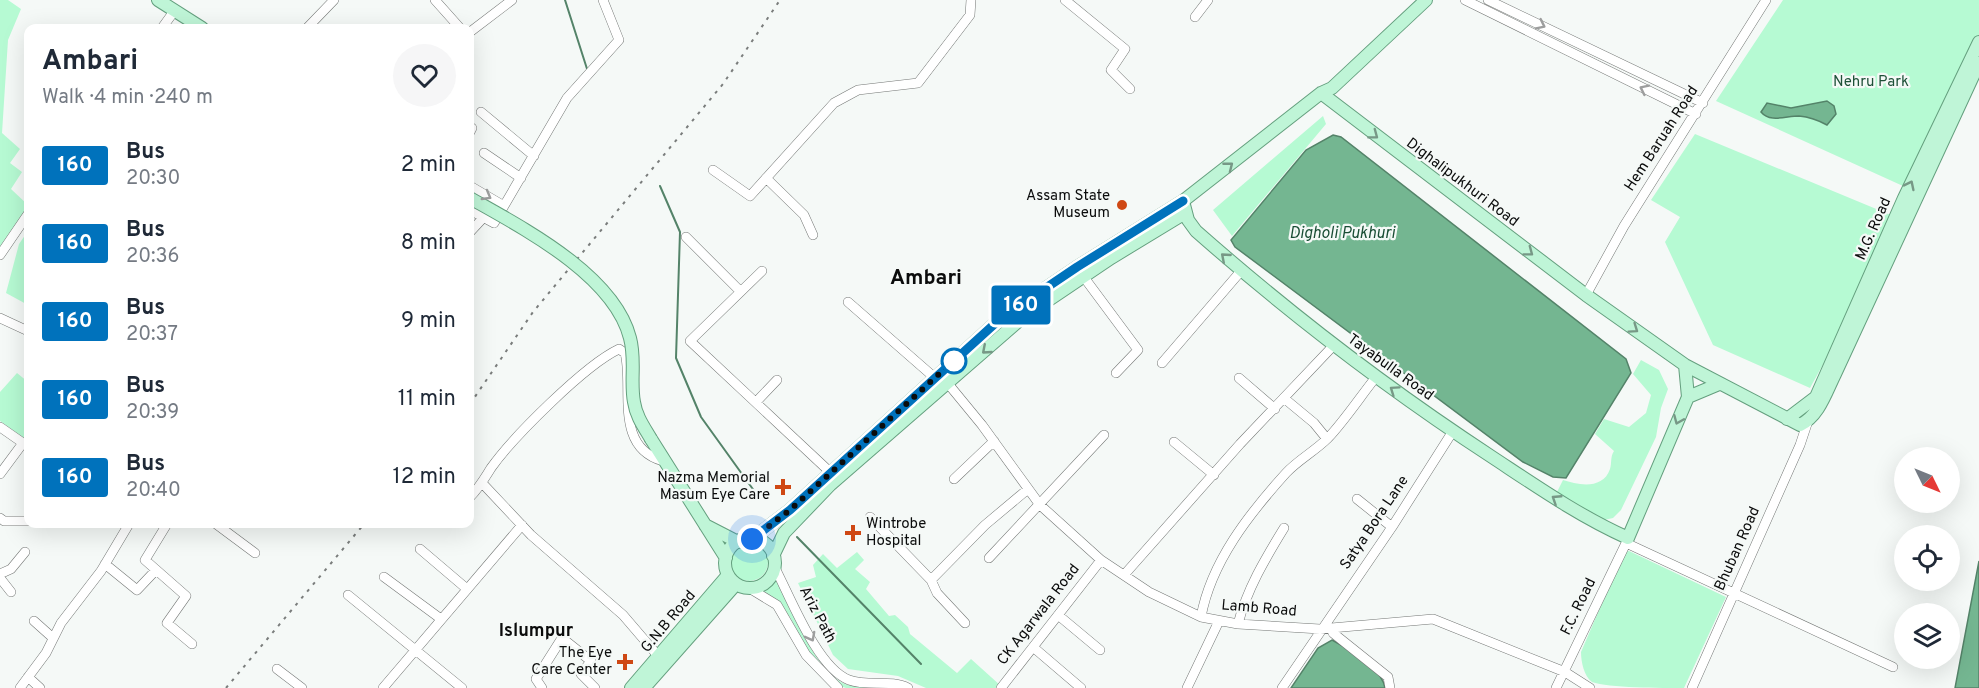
<!DOCTYPE html>
<html lang="en">
<head>
<meta charset="utf-8">
<style>
	body { margin:0; font-family:Overpass,sans-serif; background:#f6f6f7; color:#1f2937; height:100vh; display:flex; flex-direction:column; font-size:22px; white-space:nowrap }
	* { box-sizing:border-box; margin:0 }
	p { font-size:20px; color:#747a83 }
	.icon { flex:none; width:33px; height:33px; fill:none; stroke:currentColor; stroke-width:2; stroke-linecap:round; stroke-linejoin:round }
	.map { position:relative; flex:1; overflow:hidden }
	.side { position:absolute; left:24px; top:24px; width:450px; height:504px; display:flex; flex-direction:column; background:#fff; border-radius:12px; box-shadow:0 6px 24px #0002 }
	.side>* { flex:none }
	.badge { padding:0 12px; border-radius:4px; font-size:21px; line-height:39px }
	.needle { width:39px; rotate:133deg }
	.controls { position:absolute; left:1894px; top:447px; display:grid; gap:12px }
	.controls a { display:grid; place-items:center; width:66px; height:66px; border-radius:50%; background:#fff; box-shadow:0 6px 24px #0002; font-size:30px }
	.you { position:absolute; width:30px; height:30px; margin:-15px; border:4px solid #fff; border-radius:50%; background:#1a73e8; box-shadow:0 0 0 9px #1a73e833 }
	.map>.badge { position:absolute; translate:-50% -50%; box-shadow:0 0 0 3px #fff }
	.round { display:grid; place-items:center; flex:none; width:63px; height:63px; border-radius:32px; background:#f6f6f7 }
	.headline { display:flex; align-items:center; justify-content:space-between; height:102px; padding:0 18px }
	h1 { font-size:28px; font-weight:700; line-height:45px }
	ul { padding:0; list-style:none }
	li { display:flex; align-items:center; gap:18px; height:78px; padding:0 18px }
	li div { flex:1 }
	li b { display:block; font-size:22px }
	li em { font-style:normal }
	li .badge { min-width:66px; font-weight:700; text-align:center }
	.map>svg:first-child { display:block }
	.green { fill:#b6fad3 }
	.water { fill:#74b691; stroke:#548369; stroke-width:1.5 }
	.lines { fill:none; stroke-linecap:round; stroke-linejoin:round }
	.stream { stroke:#548369; stroke-width:2 }
	.minor-casing { stroke:#747775; stroke-width:10 }
	.major-casing { stroke:#649f7e; stroke-width:14 }
	.minor { stroke:#fff; stroke-width:9 }
	.major { stroke:#bff5d7; stroke-width:12 }
	.rail { stroke:#7a7d7c; stroke-width:2; stroke-dasharray:3 6; stroke-linecap:butt }
	.major-bridge-casing { stroke:#649f7e; stroke-width:14; stroke-linecap:butt }
	.major-bridge { stroke:#bff5d7; stroke-width:12 }
	.oneway { stroke:#9d9e9e }
	.oneway2 { stroke:#779886 }
	.line-casing { stroke:#fff; stroke-width:14 }
	.line { stroke:#0072bc; stroke-width:9 }
	.walk { stroke:#0b0c0c; stroke-width:6; stroke-dasharray:0 10.8 }
	.poi-dot { fill:#cf4814; stroke:#f5f9f7; stroke-width:2 }
	.stop-dot { fill:#fff; stroke:#0072bc; stroke-width:3 }
	.labels { text-anchor:middle; dominant-baseline:central; stroke-width:4.5; stroke-linejoin:round; paint-order:stroke }
	.park-label { font-size:15px; fill:#1e5138; stroke:#f5f9f7 }
	.street-label { font-size:15px; fill:#0b0c0c; stroke:#f5f9f7 }
	.poi-label { font-size:15px; fill:#0b0c0c; stroke:#f5f9f7; text-anchor:end }
	.water-label { font-size:16px; font-style:italic; fill:#194d34; stroke:#f5f9f7 }
	.quarter-label { font-size:18px; font-weight:bold; fill:#0b0c0c; stroke:#f5f9f7 }
	.district-label { font-size:21px; font-weight:bold; fill:#0b0c0c; stroke:#f5f9f7 }
</style>
</head>
<body>
<div class="map">
<svg width="1979" height="688" viewBox="0 0 1979 688">
	<rect width="100%" height="100%" fill="#f5f9f7"/>
	<path class="green" d="M0,0H8L21,9L8,40L2,133L20,149L10,163L22,172L11,189L28,205V211L0,247Z
		M1783,0H1979V45L1914,191L1716,101Z
		M1323,116L1326,124L1232,236L1213,210Z
		M1695,134L1898,218L1859,299L1810,388L1713,345L1665,242L1680,217L1651,200Z
		M28,231V305L6,293L19,244Z
		M1641,360L1659,370L1668,389L1661,408L1656,437L1621,510L1613,518L1604,520L1555,496L1563,480C1578,485 1603,490 1610,469C1612,463 1610,457 1614,451L1595,434L1604,419L1629,427L1646,413L1651,395L1633,374Z
		M17,373L28,382V441L0,421V392Z
		M730 562a19 19 0 1 1 38 0a19 19 0 1 1-38 0Z
		M1629,551L1726,597L1684,688C1662,688 1608,688 1592,682C1584,676 1581,662 1581,652L1624,552Z
		M857,552L864,560L855,569L870,582L866,589L889,616L895,615L908,627L910,634L957,673L971,659L1001,686L999,688H926L898,676L848,669L833,655L798,583L816,577L813,565L823,554L837,568Z
		M777,574C792,606 813,673 848,685C861,688 880,687 894,688H846L837,685L807,650L790,617L763,590L776,579Z"/>
	<path class="water" d="M1827,101L1834,106L1836,114L1827,125C1818,120 1809,117 1799,116C1786,116 1770,123 1761,112L1767,103L1791,108Z
		M1333,135L1341,137L1626,359L1631,373L1566,478L1553,477L1523,462L1235,247L1231,240L1306,150Z
		M1979,561V688H1955Z
		M1332,640C1349,649 1382,668 1385,688H1291L1318,648Z"/>
	<g class="lines">
		<path class="stream" d="M565,0L588,72
			M660,186L680,232L676,358L701,417L760,499
			M797,537L921,664"/>
		<defs>
			<path id="minor" d="M435,0L460,28
				M1065,0L1125,49L1111,70L1130,89
				M1465,0L1696,114
				M1488,0L1703,103
				M1195,17L1208,0
				M162,28L175,10
				M307,28L334,0
				M470,32L512,0
				M481,112L534,156
				M470,132L472,128
				M484,153L521,178
				M713,170L750,196L834,103L858,90L918,83L970,15L971,0
				M766,178L804,215L813,235
				M470,186L504,206
				M470,210L494,223L567,98L619,40L603,0
				M470,232L483,218
				M686,237L740,291
				M0,255L28,214
				M762,271L690,341L830,472
				M1083,276L1138,350L1116,373
				M1586,295L1624,226L1766,0
				M848,302L935,378
				M0,318L28,331
				M1162,363L1241,271
				M1239,378L1275,409
				M945,380L982,425L1040,505L1101,560L1149,592L1201,617L1238,624L1320,629L1433,619L1565,672L1590,688
				M1285,399L1314,423L1327,439
				M756,402L777,380
				M0,427L23,443L0,474
				M1174,442L1214,475
				M954,479L994,441
				M483,484L531,535L623,615L659,657
				M470,497C479,488 484,479 491,468C513,437 585,365 619,349L625,353C634,386 613,447 663,461
				M1357,499L1392,527
				M870,517L931,580
				M0,518L4,521H28
				M167,524L145,560L186,596L167,623L192,644
				M216,524L255,553
				M1626,543L1893,667
				M420,549L467,589
				M989,558L1104,435
				M105,564L137,590L156,570
				M774,566C790,596 817,668 849,680C868,687 891,679 908,688
				M0,574L11,569L25,552
				M1124,575L1240,444L1334,345
				M384,577L441,619
				M0,578L11,592
				M749,588L777,605L806,655L838,688
				M348,595L462,688
				M1058,615L1100,650
				M1201,617C1211,562 1249,514 1286,473C1298,460 1315,451 1328,438C1345,420 1360,397 1376,377
				M34,621L53,638
				M965,623L937,593L931,580L985,525L1028,489
				M1238,624C1247,589 1265,559 1284,528
				M1331,628L1333,633L1388,677L1390,688
				M1033,647L1081,688
				M277,669L302,688
				M28,677L40,688
				M20,688L46,653L61,623L101,571L129,524
				M383,688L522,525
				M542,688L536,679L562,638L591,661L581,674L595,688
				M1001,688L1101,560
				M1187,688L1219,621
				M1282,688L1392,527L1453,431
				M1556,688L1628,539
				M1692,688L1800,445L1809,418"/>
			<path id="major" d="M158,0L202,28
				M1321,93L1586,295L1685,365L1800,425C1819,416 1826,392 1835,374L1979,63
				M1183,201L1188,220L1196,231C1289,313 1388,389 1492,457C1536,486 1579,516 1628,538L1688,397L1719,384
				M1685,365L1688,397
				M1787,419L1816,397L1904,198L1979,42
				M651,439L726,558
				M705,525L738,542
				M725 563a25 25 0 1 1 50 0a25 25 0 1 1-50 0Z
				M752,539L790,510L1000,319L1077,267L1183,201L1321,93L1332,88L1426,0
				M773,556L784,533L830,485L1022,318L1111,258L1185,213
				M631,688L728,575
				M644,688L736,584"/>
		</defs>
		<use href="#minor" class="minor-casing"/>
		<use href="#major" class="major-casing"/>
		<use href="#minor" class="minor"/>
		<use href="#major" class="major"/>
		<path class="rail" d="M470,404L533,312L723,84L780,0
			M226,688L364,524"/>
		<defs>
			<path id="major-bridge" d="M470,198C523,228 614,275 630,338C636,360 630,381 634,402C636,416 644,427 651,439"/>
		</defs>
		<use href="#major-bridge" class="major-bridge-casing"/>
		<use href="#major-bridge" class="major-bridge"/>
	</g>
	<defs><path id="oneway-chevron" d="M-2-3.5L2.5 0L-2 3.5" fill="none" stroke-width="1.6" stroke-linecap="round" stroke-linejoin="round" transform="scale(1.5)"/></defs>
	<g class="oneway">
		<use href="#oneway-chevron" transform="translate(1541 25) rotate(26)"/>
		<use href="#oneway-chevron" transform="translate(1644 89) rotate(-154)"/>
		<use href="#oneway-chevron" transform="translate(487 196) rotate(30)"/>
		<use href="#oneway-chevron" transform="translate(811 637) rotate(62)"/>
	</g>
	<g class="oneway2">
		<use href="#oneway-chevron" transform="translate(1374 135) rotate(37)"/>
		<use href="#oneway-chevron" transform="translate(1229 166) rotate(-38)"/>
		<use href="#oneway-chevron" transform="translate(1910 185) rotate(-64)"/>
		<use href="#oneway-chevron" transform="translate(1529 252) rotate(37)"/>
		<use href="#oneway-chevron" transform="translate(1225 257) rotate(-139)"/>
		<use href="#oneway-chevron" transform="translate(1634 329) rotate(35)"/>
		<use href="#oneway-chevron" transform="translate(986 350) rotate(139)"/>
		<use href="#oneway-chevron" transform="translate(1394 390) rotate(-145)"/>
		<use href="#oneway-chevron" transform="translate(1678 420) rotate(113)"/>
		<use href="#oneway-chevron" transform="translate(1556 499) rotate(-147)"/>
	</g>
	<g class="lines">
		<defs>
			<path id="line" d="M752,539L790,510L1000,319L1077,267L1183,201"/>
		</defs>
		<use href="#line" class="line-casing"/>
		<use href="#line" class="line"/>
		<path class="walk" d="M752,539L790,510L960,355L954,361"/>
	</g>
	<g class="poi-dot">
		<circle cx="1122" cy="205" r="6"/>
		<path d="M780 478h6v6h6v6h-6v6h-6v-6h-6v-6h6z"/>
		<path d="M850 524h6v6h6v6h-6v6h-6v-6h-6v-6h6z"/>
		<path d="M622 653h6v6h6v6h-6v6h-6v-6h-6v-6h6z"/>
	</g>
	<circle class="stop-dot" cx="954" cy="361" r="12"/>
	<g class="labels">
		<g class="park-label">
			<text x="1871" y="82">Nehru Park</text>
		</g>
		<g class="street-label">
			<text transform="translate(1662 139) rotate(-57)">Hem Baruah Road</text>
			<text transform="translate(1462 183) rotate(37)">Dighalipukhuri Road</text>
			<text transform="translate(1874 229) rotate(-66)">M.G. Road</text>
			<text transform="translate(1390 368) rotate(36)">Tayabulla Road</text>
			<text transform="translate(1375 523) rotate(-56)">Satya Bora Lane</text>
			<text transform="translate(1738 549) rotate(-66)">Bhuban Road</text>
			<text transform="translate(1579 607) rotate(-64)">F.C. Road</text>
			<text transform="translate(1259 609) rotate(5)">Lamb Road</text>
			<text transform="translate(817 615) rotate(62)">Ariz Path</text>
			<text transform="translate(1039 615) rotate(-52)">CK Agarwala Road</text>
			<text transform="translate(669 622) rotate(-50)">G.N.B Road</text>
		</g>
		<g class="poi-label">
			<text x="1110" y="196">Assam State<tspan x="1110" dy="17">Museum</tspan></text>
			<text x="770" y="478">Nazma Memorial<tspan x="770" dy="17">Masum Eye Care</tspan></text>
			<text x="866" y="524" text-anchor="start">Wintrobe<tspan x="866" dy="17">Hospital</tspan></text>
			<text x="612" y="653">The Eye<tspan x="612" dy="17">Care Center</tspan></text>
		</g>
		<g class="water-label">
			<text x="1342" y="234">Digholi Pukhuri</text>
		</g>
		<g class="quarter-label">
			<text x="536" y="631">Islumpur</text>
		</g>
		<g class="district-label">
			<text x="926" y="278">Ambari</text>
		</g>
	</g>
</svg>
<div class="controls">
<a><svg class="needle" viewBox="-14 -14 28 28"><path d="M0-13l5 13h-10z" fill="#e53935"/><path d="M0 13l5-13h-10z" fill="#747a83"/></svg></a>
<a><svg class="icon" aria-label="locate" viewBox="0 0 24 24"><circle cx="12" cy="12" r="6"/><path d="M12 2v4M12 18v4M2 12h4M18 12h4"/></svg></a>
<a><svg class="icon" aria-label="layers" viewBox="0 0 24 24"><path d="M12 4l9 5-9 5-9-5zM3 14l9 5 9-5"/></svg></a>
</div>
<div class="you" style="left:752px;top:539px"></div>
<b class="badge" style="left:1021px;top:305px;background:#0072bc;color:#fff">160</b>
<section class="side">
<div class="headline"><div><h1>Ambari</h1><p>Walk · 4 min · 240 m</p></div><a class="round"><svg class="icon" aria-label="heart" viewBox="0 0 24 24"><path d="M12 20l-8-8c-3-5 5-10 8-4 3-6 11-1 8 4z"/></svg></a></div>
<ul>
<li><span class="badge" style="background:#0072bc;color:#fff">160</span><div><b>Bus</b><p>20:30</p></div><em>2 min</em></li>
<li><span class="badge" style="background:#0072bc;color:#fff">160</span><div><b>Bus</b><p>20:36</p></div><em>8 min</em></li>
<li><span class="badge" style="background:#0072bc;color:#fff">160</span><div><b>Bus</b><p>20:37</p></div><em>9 min</em></li>
<li><span class="badge" style="background:#0072bc;color:#fff">160</span><div><b>Bus</b><p>20:39</p></div><em>11 min</em></li>
<li><span class="badge" style="background:#0072bc;color:#fff">160</span><div><b>Bus</b><p>20:40</p></div><em>12 min</em></li>
</ul>
</section>
</div>
</body>
</html>
